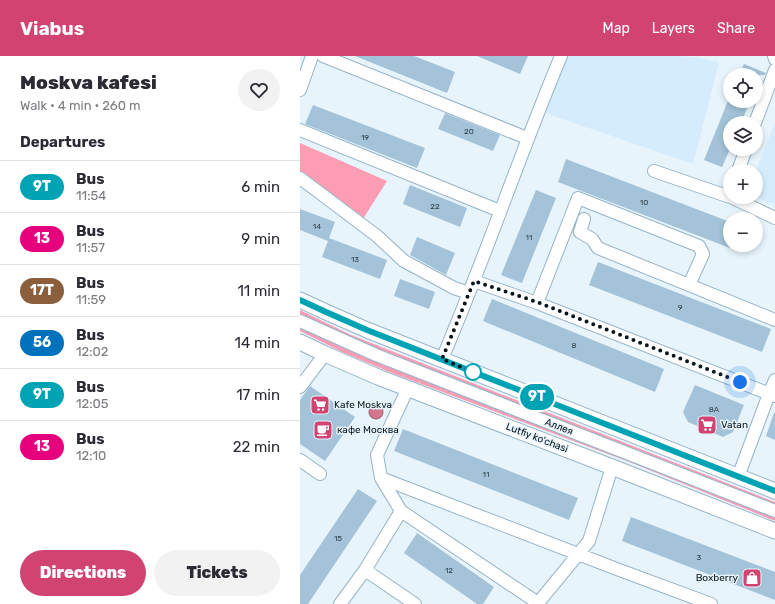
<!DOCTYPE html>
<html lang="en">
<head>
<meta charset="utf-8">
<style>
	body { margin:0; font-family:Rubik,sans-serif; background:#f2f2f3; color:#2b2b33; height:100vh; display:flex; flex-direction:column; font-size:15px; white-space:nowrap }
	* { box-sizing:border-box; margin:0 }
	p { font-size:13px; color:#7c7c81 }
	.icon { flex:none; width:22px; height:22px; fill:none; stroke:currentColor; stroke-width:2; stroke-linecap:round; stroke-linejoin:round }
	.map { position:relative; flex:1; overflow:hidden }
	.details { display:flex; flex-direction:column; background:#fff; width:300px }
	.details>* { flex:none }
	.badge { padding:0 8px; border-radius:13px; font-size:14px; line-height:26px }
	.tools { position:absolute; left:423px; top:12px; display:grid; gap:8px }
	.tools a { display:grid; place-items:center; width:40px; height:40px; border-radius:50%; background:#fff; box-shadow:0 2px 6px #0003; font-size:20px }
	.you { position:absolute; width:20px; height:20px; margin:-10px; border:3px solid #fff; border-radius:50%; background:#1a73e8; box-shadow:0 0 0 6px #1a73e833 }
	.map>.badge { position:absolute; translate:-50% -50%; box-shadow:0 0 0 2px #fff }
	h2 { padding:0 20px; font-size:15px; line-height:36px }
	.round { display:grid; place-items:center; flex:none; width:42px; height:42px; border-radius:21px; background:#f2f2f3 }
	.summary { display:flex; align-items:center; justify-content:space-between; height:68px; padding:0 20px }
	h1 { font-size:19px; font-weight:800; line-height:30px }
	.action { display:flex; gap:8px; margin-top:auto; padding:8px 20px }
	.action a { flex:1; height:46px; border-radius:24px; background:#d14471; color:#fff; font-size:16px; font-weight:800; line-height:46px; text-align:center }
	.action a+a { background:#f2f2f3; color:#2b2b33 }
	ul { padding:0; list-style:none }
	li { display:flex; align-items:center; gap:12px; height:52px; padding:0 20px; border-top:1px solid #e1e1e2 }
	li div { flex:1 }
	li b { display:block; font-size:15px }
	li em { font-style:normal }
	li .badge { min-width:44px; font-weight:700; text-align:center }
	header { display:flex; align-items:center; gap:24px; box-sizing:border-box; height:56px; padding:0 20px; background:#d14471; color:#fff }
	header strong { font-size:19px }
	nav { display:flex; gap:22px; margin-inline-start:auto; font-size:14px }
	main { display:flex; flex:1; min-height:0 }
	.map>svg:first-child { display:block }
	.built { fill:#d5ecfc }
	.forest { fill:#fc9db3 }
	.water { fill:#d3778e; stroke:#975a6c }
	.building { fill:#a4c3d8 }
	.lines { fill:none; stroke-linecap:round; stroke-linejoin:round }
	.minor-casing { stroke:#95b4c8; stroke-width:14 }
	.major-casing { stroke:#95b4c8; stroke-width:17 }
	.minor { stroke:#fff; stroke-width:12 }
	.major { stroke:#fff; stroke-width:15 }
	.line-casing { stroke:#fff; stroke-width:9 }
	.line { stroke:#00a3b4; stroke-width:6 }
	.walk { stroke:#0a161d; stroke-width:4; stroke-dasharray:0 7.2 }
	.stop-dot { fill:#fff; stroke:#00a3b4; stroke-width:2 }
	.labels { text-anchor:middle; dominant-baseline:central; stroke-width:3; stroke-linejoin:round; paint-order:stroke }
	.number-label { font-size:8px; fill:#30414c }
	.poi-label { font-size:10px; fill:#0a161d; stroke:#e7f4fc; text-anchor:start }
	.street-label { font-size:10px; fill:#0a161d; stroke:#e7f4fc }
</style>
</head>
<body>
<header>
<strong>Viabus</strong>
<nav><a>Map</a><a>Layers</a><a>Share</a></nav>
</header>
<main>
<section class="details">
<div class="summary"><div><h1>Moskva kafesi</h1><p>Walk · 4 min · 260 m</p></div><a class="round"><svg class="icon" aria-label="heart" viewBox="0 0 24 24"><path d="M12 20l-8-8c-3-5 5-10 8-4 3-6 11-1 8 4z"/></svg></a></div>
<h2>Departures</h2>
<ul>
<li><span class="badge" style="background:#00a3b4;color:#fff">9Т</span><div><b>Bus</b><p>11:54</p></div><em>6 min</em></li>
<li><span class="badge" style="background:#e6007e;color:#fff">13</span><div><b>Bus</b><p>11:57</p></div><em>9 min</em></li>
<li><span class="badge" style="background:#8b5e3c;color:#fff">17T</span><div><b>Bus</b><p>11:59</p></div><em>11 min</em></li>
<li><span class="badge" style="background:#0072bc;color:#fff">56</span><div><b>Bus</b><p>12:02</p></div><em>14 min</em></li>
<li><span class="badge" style="background:#00a3b4;color:#fff">9Т</span><div><b>Bus</b><p>12:05</p></div><em>17 min</em></li>
<li><span class="badge" style="background:#e6007e;color:#fff">13</span><div><b>Bus</b><p>12:10</p></div><em>22 min</em></li>
</ul>
<div class="action"><a>Directions</a><a>Tickets</a></div>
</section>
<div class="map">
<svg width="475" height="548" viewBox="0 0 475 548">
	<rect width="100%" height="100%" fill="#e7f4fc"/>
	<path class="built" d="M268,0H371L394,1L419,6L393,108L245,57Z
		M475,66V149L455,141L456,115Z"/>
	<path class="forest" d="M0,87L87,125L63,163L0,116Z
		M0,254L51,279L475,446V465L332,407L92,317L42,296L0,275Z"/>
	<path class="water" d="M69 356a7 7 0 1 1 14 0a7 7 0 1 1-14 0Z"/>
	<path class="building" d="M55,0H114L155,16L147,37Z
		M177,0H228L220,18Z
		M444,8L466,17L465,19H439Z
		M428,45H450L441,67H430V93L422,111L404,104Z
		M13,49L125,92L117,112L5,68Z
		M145,57L200,79L193,95L138,73Z
		M266,103L430,166V192L258,126Z
		M110,129L167,152L160,171L103,148Z
		M236,134L256,142L222,227L201,219Z
		M0,153L35,166L29,182L87,204L80,223L22,201L28,185L0,174Z
		M117,181L155,197L146,219L110,199Z
		M298,206L471,273L462,296L289,229Z
		M100,223L135,236L129,253L94,240Z
		M192,243L364,313L355,336L183,265Z
		M395,329L444,349L433,376L423,381L388,366L383,356Z
		M10,330L55,361L25,405L0,388V344Z
		M474,357H475V384L466,380Z
		M103,373L278,442L269,464L94,395Z
		M58,433L77,445L8,548H0V519Z
		M331,461L475,516V544L322,485Z
		M117,477L194,531L183,548H177L104,497Z"/>
	<g class="lines">
		<defs>
			<path id="minor" d="M23,0L227,82
				M474,0L475,3
				M0,34L12,0
				M455,67L475,14
				M0,74L200,155
				M354,115L430,141
				M438,115L446,93
				M0,122L77,180L104,205L154,232L169,237
				M431,141L475,162
				M284,163L280,176L292,183L298,192L475,264
				M174,225L237,247L475,340
				M237,247L278,142L399,190L403,198L389,229
				M0,265L76,299L475,455
				M142,303C185,203 219,100 261,0
				M0,331L25,298
				M0,404L20,418
				M438,421L469,338L475,324
				M81,422L322,515L411,548
				M101,455L238,547L289,485L312,411
				M65,514L115,548
				M40,548L65,514L101,455L81,422L77,399L108,332"/>
			<path id="major" d="M0,244L26,256L67,274L475,435
				M0,286L25,298L78,321L312,411L475,475"/>
		</defs>
		<use href="#minor" class="minor-casing"/>
		<use href="#major" class="major-casing"/>
		<use href="#minor" class="minor"/>
		<use href="#major" class="major"/>
	</g>
	<g class="lines">
		<defs>
			<path id="line" d="M0,244L26,256L67,274L475,435"/>
		</defs>
		<use href="#line" class="line-casing"/>
		<use href="#line" class="line"/>
		<path class="walk" d="M173,316L142,303L174,225L237,246L440,326"/>
	</g>
	<defs>
		<symbol id="supermarket-square" viewBox="-11 -11 22 22"><rect x="-9" y="-9" width="18" height="18" rx="4" fill="#d14471" stroke="#e7f4fc"/><path d="M-6-5.5h2.5l.6 2H6L4.5 2H-2.5L-4.4-4H-6ZM-1.5 3.2a1.3 1.3 0 1 0 .1 0ZM3 3.2a1.3 1.3 0 1 0 .1 0Z" fill="#fff"/></symbol>
		<symbol id="cafe-square" viewBox="-11 -11 22 22"><rect x="-9" y="-9" width="18" height="18" rx="4" fill="#d14471" stroke="#e7f4fc"/><path d="M-5.5-4.5H6V0H3Q3 3.5 0 3.5H-2.5Q-5.5 3.5-5.5 0ZM3-3.2v2h1.7v-2ZM-6 4.5H4V6H-6Z" fill="#fff"/></symbol>
		<symbol id="shop-square" viewBox="-11 -11 22 22"><rect x="-9" y="-9" width="18" height="18" rx="4" fill="#d14471" stroke="#e7f4fc"/><path d="M-5-2.5h2.3a2.7 3.5 0 0 1 5.4 0H5L5.5 6h-11ZM-1.5-2.5h3a1.5 2.3 0 0 0-3 0Z" fill="#fff"/></symbol>
	</defs>
	<g fill-rule="evenodd">
		<use href="#supermarket-square" x="9" y="338" width="22" height="22"/>
		<use href="#supermarket-square" x="396" y="358" width="22" height="22"/>
		<use href="#cafe-square" x="12" y="363" width="22" height="22"/>
		<use href="#shop-square" x="441" y="511" width="22" height="22"/>
	</g>
	<circle class="stop-dot" cx="173" cy="316" r="8"/>
	<g class="labels">
		<g class="number-label">
			<text x="169" y="75">20</text>
			<text x="65" y="81">19</text>
			<text x="344" y="146">10</text>
			<text x="135" y="150">22</text>
			<text x="17" y="170">14</text>
			<text x="229" y="181">11</text>
			<text x="55" y="203">13</text>
			<text x="380" y="251">9</text>
			<text x="274" y="289">8</text>
			<text x="414" y="353">8A</text>
			<text x="186" y="418">11</text>
			<text x="38" y="482">15</text>
			<text x="399" y="501">3</text>
			<text x="149" y="514">12</text>
		</g>
		<g class="poi-label">
			<text x="34" y="349">Kafe Moskva</text>
			<text x="421" y="369">Vatan</text>
			<text x="37" y="374">кафе Москва</text>
			<text x="438" y="522" text-anchor="end">Boxberry</text>
		</g>
		<g class="street-label">
			<text transform="translate(259 371) rotate(21)">Аллея</text>
			<text transform="translate(237 382) rotate(21)">Lutfiy ko'chasi</text>
		</g>
	</g>
</svg>
<div class="tools">
<a><svg class="icon" aria-label="locate" viewBox="0 0 24 24"><circle cx="12" cy="12" r="6"/><path d="M12 2v4M12 18v4M2 12h4M18 12h4"/></svg></a>
<a><svg class="icon" aria-label="layers" viewBox="0 0 24 24"><path d="M12 4l9 5-9 5-9-5zM3 14l9 5 9-5"/></svg></a>
<a>+</a>
<a>−</a>
</div>
<div class="you" style="left:440px;top:326px"></div>
<b class="badge" style="left:237px;top:341px;background:#00a3b4;color:#fff">9Т</b>
</div>
</main>
</body>
</html>
